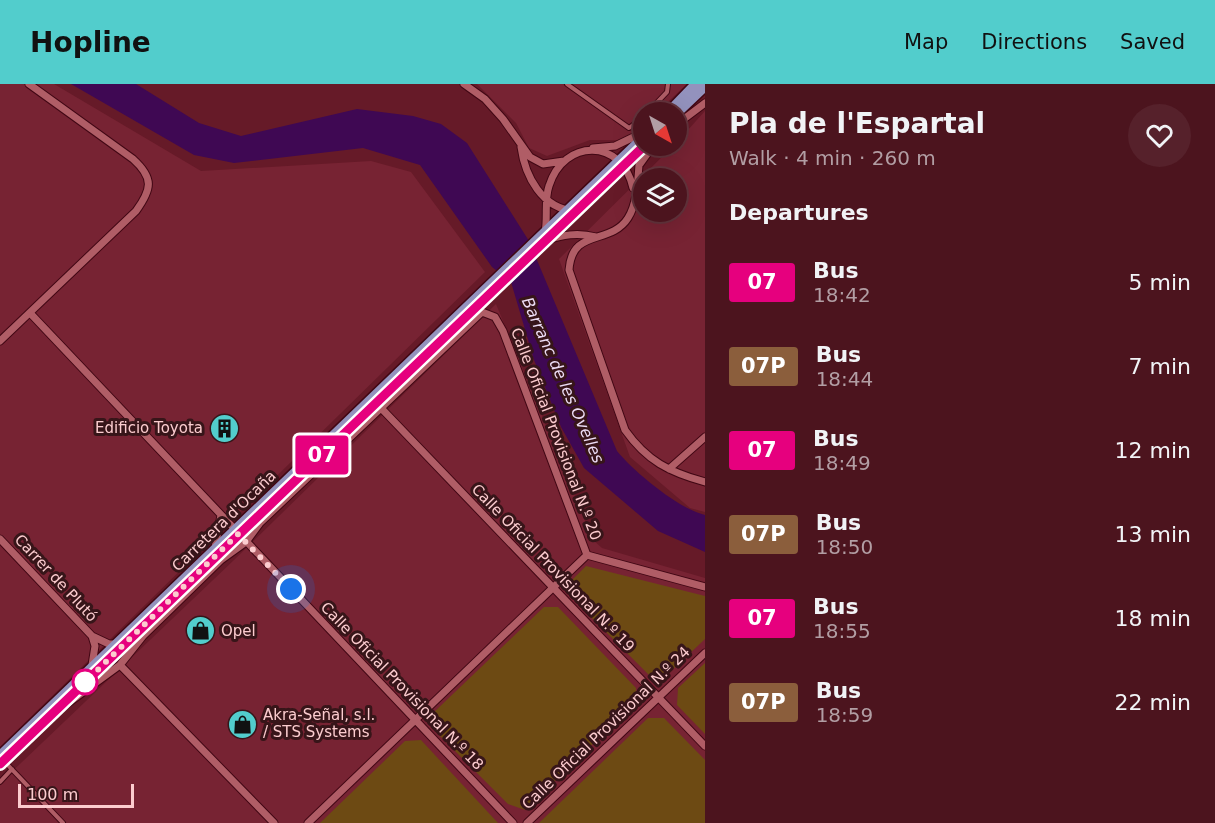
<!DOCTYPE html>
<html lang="en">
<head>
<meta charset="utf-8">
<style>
	body { margin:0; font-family:"DejaVu Sans",sans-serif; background:#56212b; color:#f1f3f6; height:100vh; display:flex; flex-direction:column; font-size:22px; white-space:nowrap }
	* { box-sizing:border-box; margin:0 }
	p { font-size:20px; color:#b29ea4 }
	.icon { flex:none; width:33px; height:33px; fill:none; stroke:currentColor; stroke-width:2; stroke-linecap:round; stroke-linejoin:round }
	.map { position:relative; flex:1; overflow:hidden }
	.side { display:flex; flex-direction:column; background:#4c141e; width:510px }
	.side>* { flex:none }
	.badge { padding:0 12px; border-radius:4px; font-size:21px; line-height:39px }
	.needle { width:39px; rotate:141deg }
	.tools { position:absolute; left:633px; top:18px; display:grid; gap:12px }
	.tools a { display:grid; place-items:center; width:54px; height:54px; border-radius:50%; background:#4c141e; box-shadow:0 6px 24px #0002,0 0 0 2px #63333c; font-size:30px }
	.scale { position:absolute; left:18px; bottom:15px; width:116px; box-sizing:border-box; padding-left:6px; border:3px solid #fccccf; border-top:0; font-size:16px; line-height:21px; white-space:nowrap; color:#fccccf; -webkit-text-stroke:4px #371519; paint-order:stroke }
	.you { position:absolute; width:30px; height:30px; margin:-15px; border:4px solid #fff; border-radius:50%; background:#1a73e8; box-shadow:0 0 0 9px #1a73e833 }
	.map>.badge { position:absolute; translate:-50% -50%; box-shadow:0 0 0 3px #fff }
	h2 { padding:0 24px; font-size:22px; line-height:54px }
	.round { display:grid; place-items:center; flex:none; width:63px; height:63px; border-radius:32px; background:#56212b }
	.head { display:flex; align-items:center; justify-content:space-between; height:102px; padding:0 24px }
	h1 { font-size:28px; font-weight:600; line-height:45px }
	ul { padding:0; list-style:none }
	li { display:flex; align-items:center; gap:18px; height:84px; padding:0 24px }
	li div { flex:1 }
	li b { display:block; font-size:22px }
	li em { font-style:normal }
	li .badge { min-width:66px; font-weight:700; text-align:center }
	header { display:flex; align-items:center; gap:36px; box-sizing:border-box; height:84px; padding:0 30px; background:#52cdcc; color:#111 }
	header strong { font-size:28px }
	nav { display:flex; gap:33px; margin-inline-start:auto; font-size:21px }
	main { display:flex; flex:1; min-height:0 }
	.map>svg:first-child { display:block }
	.built { fill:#772333; fill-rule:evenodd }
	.green { fill:#6d4a13 }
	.water { fill:#3f0853 }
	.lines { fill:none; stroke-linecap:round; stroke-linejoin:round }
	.service-casing { stroke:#410714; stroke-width:6 }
	.minor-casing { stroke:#410714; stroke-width:9 }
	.primary-casing { stroke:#410714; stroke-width:13 }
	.service { stroke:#b05d66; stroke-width:4 }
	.minor { stroke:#b05d66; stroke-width:7 }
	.primary { stroke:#9392bd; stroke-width:10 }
	.line-casing { stroke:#fff; stroke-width:14 }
	.line { stroke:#e6007e; stroke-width:9 }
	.walk { stroke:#fccccf; stroke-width:6; stroke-dasharray:0 10.8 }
	.stop-dot { fill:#fff; stroke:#e6007e; stroke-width:3 }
	.labels { text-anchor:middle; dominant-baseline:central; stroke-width:6; stroke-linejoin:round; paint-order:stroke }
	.poi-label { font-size:15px; fill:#fccccf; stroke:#371519; text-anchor:start }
	.street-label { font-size:15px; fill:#fccccf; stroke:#371519 }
	.water-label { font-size:16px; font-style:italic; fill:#ecdcf5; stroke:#371519 }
</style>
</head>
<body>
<header>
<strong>Hopline</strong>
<nav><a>Map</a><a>Directions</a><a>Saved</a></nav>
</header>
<main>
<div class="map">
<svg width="705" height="739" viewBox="0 0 705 739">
	<rect width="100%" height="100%" fill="#661a28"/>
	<path class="built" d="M0,0H54L201,87L371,77L411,88L485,188L0,663Z
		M477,0H687L657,28H644L643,41L635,49L618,56H590L547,72L529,64L516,39Z
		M705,27V428L690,424L630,373L559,175L673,62H676L677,58ZM644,94H676V128H644Z
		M496,220L593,456L602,464L705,494V739H0V699L234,476Z"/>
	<path class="green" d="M586,482L705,512V555L666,592L649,591L573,515V495Z
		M544,523H558L636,604V618L525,726L508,720L435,647L432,630Z
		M705,579V650L677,621L678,604Z
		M648,634H664L705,676V739H539Z
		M421,656L498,739H320L405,657Z"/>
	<path class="water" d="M71,0H136L199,39L241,52L357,25L413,32L441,40L467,59L529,157L617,367C634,388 679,425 705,431V468L658,447L584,384L561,343L534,276L511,198L492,183L420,81L363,64L234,79L194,71Z"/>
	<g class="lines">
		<defs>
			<path id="service" d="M567,0L629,44L644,33
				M648,28L667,8L668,0
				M4,677L63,739
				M0,698L12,685"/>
			<path id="minor" d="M464,0L485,15L503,35L530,73L543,80L564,77
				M676,41L705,19
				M521,63C525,92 542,125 575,127
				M593,64L615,62L644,48
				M641,64C637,85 640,115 628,134C610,162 572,143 569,186L625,346C647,377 669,388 705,398
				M640,80L653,62
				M545,148C548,133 544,116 549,102C564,54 622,54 633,104
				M544,157C563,151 577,148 596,153
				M30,229L513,739
				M0,257L136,127C152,105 154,94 133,75L29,0
				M381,324L705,662
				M669,385L705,353
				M0,455L92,552L109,560H116
				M215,464L221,431
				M92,552L95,562L92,581
				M120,581L274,739
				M49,633L120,581L143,552L221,476L246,458L260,439L482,228L495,233L503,247L587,471L705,503
				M308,739L587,471
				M527,739L705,569"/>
			<path id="primary" d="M681,25L705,2
				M669,28L696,0
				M0,672L644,53"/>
		</defs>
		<use href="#service" class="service-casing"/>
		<use href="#minor" class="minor-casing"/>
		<use href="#primary" class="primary-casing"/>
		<use href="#service" class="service"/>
		<use href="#minor" class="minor"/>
		<use href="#primary" class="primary"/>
	</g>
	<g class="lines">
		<defs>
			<path id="line" d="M0,680L644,62"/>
		</defs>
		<use href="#line" class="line-casing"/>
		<use href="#line" class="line"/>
		<path class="walk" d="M85,598L80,603L238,450L291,505"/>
	</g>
	<defs>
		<symbol id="building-disc" viewBox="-11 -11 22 22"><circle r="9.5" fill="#52cdcc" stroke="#371519"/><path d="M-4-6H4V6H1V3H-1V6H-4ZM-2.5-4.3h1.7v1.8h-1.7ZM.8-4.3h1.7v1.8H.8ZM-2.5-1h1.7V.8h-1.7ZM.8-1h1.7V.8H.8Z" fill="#111"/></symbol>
		<symbol id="shop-disc" viewBox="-11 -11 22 22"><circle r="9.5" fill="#52cdcc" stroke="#371519"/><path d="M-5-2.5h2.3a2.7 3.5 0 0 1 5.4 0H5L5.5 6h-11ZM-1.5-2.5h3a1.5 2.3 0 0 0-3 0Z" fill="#111"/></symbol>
	</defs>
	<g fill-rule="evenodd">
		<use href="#building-disc" x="208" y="328" width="33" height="33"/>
		<use href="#shop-disc" x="184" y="530" width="33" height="33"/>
		<use href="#shop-disc" x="226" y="624" width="33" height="33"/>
	</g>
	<circle class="stop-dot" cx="85" cy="598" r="12"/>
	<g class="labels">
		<g class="poi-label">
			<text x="203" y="344" text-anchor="end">Edificio Toyota</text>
			<text x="221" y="547">Opel</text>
			<text x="263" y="631">Akra-Señal, s.l.<tspan x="263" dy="17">/ STS Systems</tspan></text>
		</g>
		<g class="street-label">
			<text transform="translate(556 350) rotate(69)">Calle Oficial Provisional N.º 20</text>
			<text transform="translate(224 437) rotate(-44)">Carretera d'Ocaña</text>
			<text transform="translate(553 484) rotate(46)">Calle Oficial Provisional N.º 19</text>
			<text transform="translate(56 494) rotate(47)">Carrer de Plutó</text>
			<text transform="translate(402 602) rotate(46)">Calle Oficial Provisional N.º 18</text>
			<text transform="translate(606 644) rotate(-44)">Calle Oficial Provisional N.º 24</text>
		</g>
		<g class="water-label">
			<text transform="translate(563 296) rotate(66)">Barranc de les Ovelles</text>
		</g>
	</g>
</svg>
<div class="tools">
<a><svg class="needle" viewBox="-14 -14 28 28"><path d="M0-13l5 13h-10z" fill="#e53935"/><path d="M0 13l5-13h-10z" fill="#b29ea4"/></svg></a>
<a><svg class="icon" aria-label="layers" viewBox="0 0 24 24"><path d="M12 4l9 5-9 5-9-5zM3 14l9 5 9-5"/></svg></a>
</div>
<div class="scale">100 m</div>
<div class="you" style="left:291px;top:505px"></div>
<b class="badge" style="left:322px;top:371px;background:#e6007e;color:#fff">07</b>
</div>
<section class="side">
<div class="head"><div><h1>Pla de l'Espartal</h1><p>Walk · 4 min · 260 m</p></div><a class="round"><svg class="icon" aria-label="heart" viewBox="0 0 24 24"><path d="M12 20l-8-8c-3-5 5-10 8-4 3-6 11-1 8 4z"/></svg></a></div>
<h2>Departures</h2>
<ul>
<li><span class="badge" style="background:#e6007e;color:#fff">07</span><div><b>Bus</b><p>18:42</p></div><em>5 min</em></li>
<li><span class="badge" style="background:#8b5e3c;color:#fff">07P</span><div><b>Bus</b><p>18:44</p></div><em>7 min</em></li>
<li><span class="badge" style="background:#e6007e;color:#fff">07</span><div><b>Bus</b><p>18:49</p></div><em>12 min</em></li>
<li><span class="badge" style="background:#8b5e3c;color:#fff">07P</span><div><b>Bus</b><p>18:50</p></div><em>13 min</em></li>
<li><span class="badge" style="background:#e6007e;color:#fff">07</span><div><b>Bus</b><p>18:55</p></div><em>18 min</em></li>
<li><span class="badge" style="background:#8b5e3c;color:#fff">07P</span><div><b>Bus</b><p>18:59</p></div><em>22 min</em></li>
</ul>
</section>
</main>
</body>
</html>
